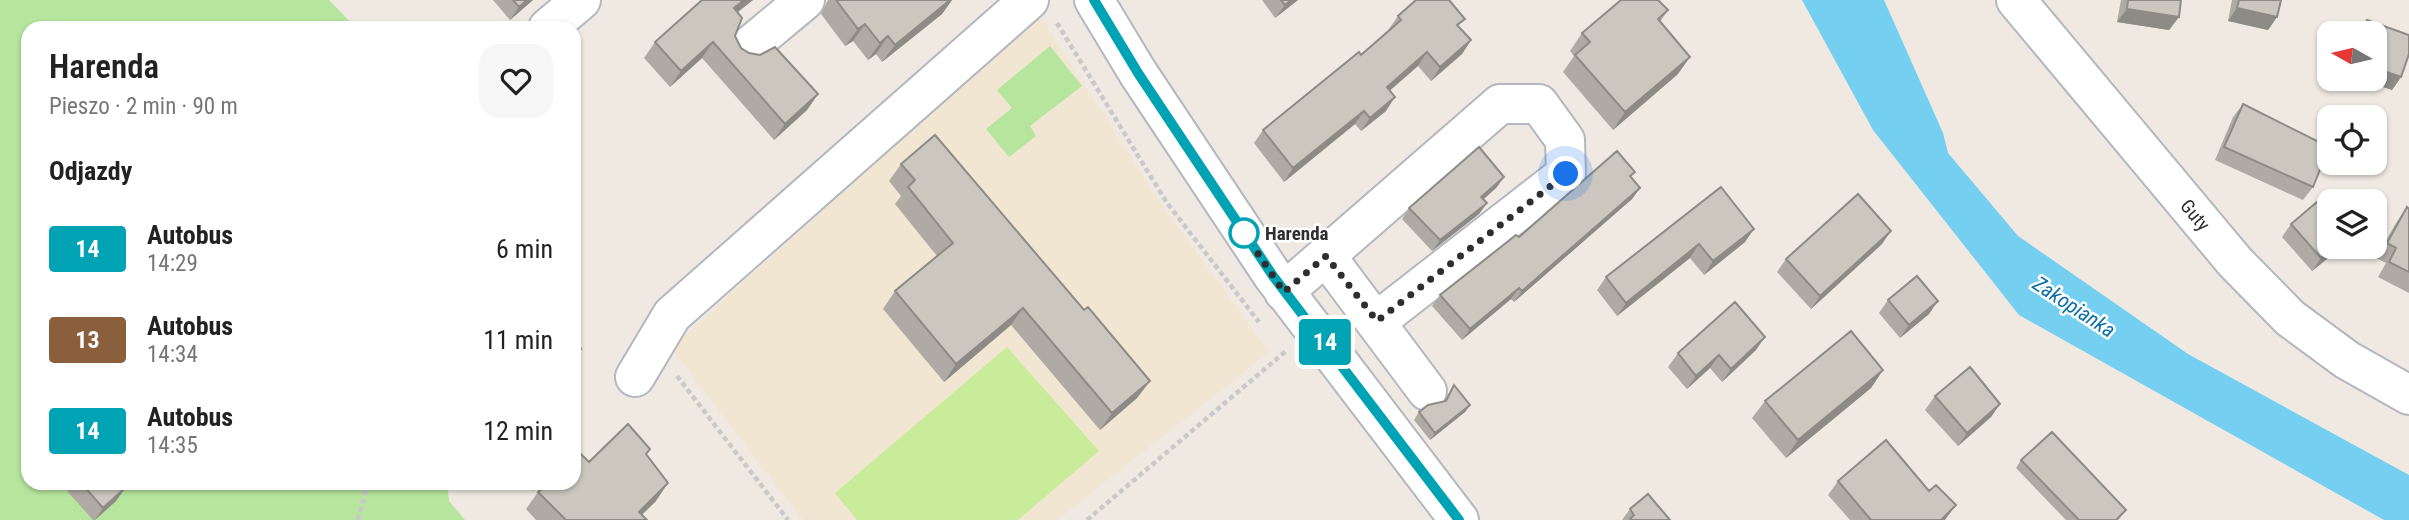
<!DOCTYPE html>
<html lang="pl">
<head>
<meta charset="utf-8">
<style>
	body { margin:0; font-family:"Roboto Condensed",sans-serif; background:#f6f6f6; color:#222; height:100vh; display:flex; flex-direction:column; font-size:26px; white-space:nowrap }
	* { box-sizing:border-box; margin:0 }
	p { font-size:23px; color:#767676 }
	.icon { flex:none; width:38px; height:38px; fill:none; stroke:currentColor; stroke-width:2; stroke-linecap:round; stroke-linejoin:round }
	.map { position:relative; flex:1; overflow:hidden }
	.details { position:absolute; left:21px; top:21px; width:560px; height:469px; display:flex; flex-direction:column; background:#fff; border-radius:21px; box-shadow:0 2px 5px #0004 }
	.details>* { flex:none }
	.badge { padding:0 14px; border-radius:5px; font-size:24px; line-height:46px }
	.needle { width:46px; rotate:278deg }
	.controls { position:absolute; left:2317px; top:21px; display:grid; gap:14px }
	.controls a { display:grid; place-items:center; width:70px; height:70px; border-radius:14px; background:#fff; box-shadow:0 2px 5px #0004; font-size:35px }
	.you { position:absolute; width:35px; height:35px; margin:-18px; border:5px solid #fff; border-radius:50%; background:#1a73e8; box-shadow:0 0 0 10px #1a73e833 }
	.map>.badge { position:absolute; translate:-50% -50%; box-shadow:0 0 0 4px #fff }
	h2 { padding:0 28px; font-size:26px; line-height:63px }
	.round { display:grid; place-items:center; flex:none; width:74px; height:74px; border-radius:21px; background:#f6f6f6 }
	.summary { display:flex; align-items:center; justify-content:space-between; height:119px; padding:0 28px }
	h1 { font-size:33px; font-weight:600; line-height:52px }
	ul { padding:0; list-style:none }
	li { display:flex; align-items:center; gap:21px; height:91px; padding:0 28px }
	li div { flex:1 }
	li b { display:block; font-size:26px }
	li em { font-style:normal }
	li .badge { min-width:77px; font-weight:700; text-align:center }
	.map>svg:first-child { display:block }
	.education { fill:#f0e6d1 }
	.green { fill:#b6e59e }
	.pitch { fill:#c9ec9a }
	.water { fill:#75cff0 }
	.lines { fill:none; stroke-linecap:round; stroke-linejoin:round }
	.minor-casing { stroke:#b4b7c1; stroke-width:42 }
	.path { stroke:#c9c9c9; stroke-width:4.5; stroke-dasharray:5 3.5; stroke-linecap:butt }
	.minor { stroke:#fff; stroke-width:38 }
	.wall { fill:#afaba4 }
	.shaded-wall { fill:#8e8b86 }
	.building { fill:#cbc7bf; stroke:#8e8b86; stroke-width:2 }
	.line-casing { stroke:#fff; stroke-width:16 }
	.line { stroke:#00a3b4; stroke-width:10 }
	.walk { stroke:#2e2e2e; stroke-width:7; stroke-dasharray:0 12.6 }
	.stop-dot { fill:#fff; stroke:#00a3b4; stroke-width:3.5 }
	.labels { text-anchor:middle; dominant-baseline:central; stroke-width:5; stroke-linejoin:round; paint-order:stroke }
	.street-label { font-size:19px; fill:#2e2e2e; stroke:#fff }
	.stop-label { font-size:19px; font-weight:bold; fill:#2e2e2e; stroke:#fff; text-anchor:start }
	.water-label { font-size:21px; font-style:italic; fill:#0d6fa3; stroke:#fff }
</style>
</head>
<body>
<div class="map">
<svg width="2409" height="520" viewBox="0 0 2409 520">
	<rect width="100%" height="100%" fill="#efe9e1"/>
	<path class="education" d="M1039,14L1157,198L1269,352L1057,520H803L671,348Z"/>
	<path class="green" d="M0,0H329L356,28H28V483H447L449,501L465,520H0Z
		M1050,46L1082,86L1030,126L1036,136L1009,157L986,129L1012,108L997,90Z"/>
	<path class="pitch" d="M1007,347L1099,451L1018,520H857L835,493Z"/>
	<path class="water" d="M1802,0H1884L1943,133L1948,153L2018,236L2188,354L2409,475V520H2384L2019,315L1873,130Z"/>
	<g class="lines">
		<defs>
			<g id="minor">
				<path d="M1094,0L1138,73L1273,276L1459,520"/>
				<path id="s1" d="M2016,0L2235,262L2290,318L2347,360L2409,395"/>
				<path d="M548,28L581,0"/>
				<path d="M746,49L805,0"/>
				<path d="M1326,256L1427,391"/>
				<path d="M1284,292L1500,104H1539L1565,140L1566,174L1377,321"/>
				<path d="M635,377L672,315L1029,0"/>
			</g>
		</defs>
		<use href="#minor" class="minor-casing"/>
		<path class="path" d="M1057,23L1167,203L1259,322
			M574,272L577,273
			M677,376L788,520
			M358,520L368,483
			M1087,520L1286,351"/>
		<use href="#minor" class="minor"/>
	</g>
	<path class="wall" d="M493,0H533L510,20Z
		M702,0H753L737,13L735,36L741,48L818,94L807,110L774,140L702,58L670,87L644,58L655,42Z
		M828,0H952L942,14L882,62L876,54L868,60L853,41L845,46L821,14Z
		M1262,0H1298L1275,18Z
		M2121,0H2181L2179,17L2169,30L2117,22Z
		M2232,0H2281L2277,17L2268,30L2228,21Z
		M1668,10L1660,22L1678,74L1613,130L1563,72L1574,56L1570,51L1582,33Z
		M1398,16L1459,27L1471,40L1462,54L1431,81L1418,66L1390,90L1386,111L1361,131L1355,124L1284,182L1254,143L1263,130L1361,55L1390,30L1389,29Z
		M2367,20L2401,77L2392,90L2360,79H2375V33H2358Z
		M2243,104L2313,187L2303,200L2215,160L2233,117Z
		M901,164L1084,310L1150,381L1137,398L1100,430L1011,325L944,382L883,309L895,291L937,256L895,204L901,196L889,181Z
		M1504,177L1496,188L1483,199L1487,203L1479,214L1432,251L1402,219L1409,208Z
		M1631,178L1640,188L1632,199L1514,302L1511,299L1462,340L1432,306L1440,295L1519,237Z
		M1721,187L1745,242L1704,275L1690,258L1617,316L1597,290L1606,277Z
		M2407,207L2409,209V293L2378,277L2386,263L2376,258L2396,223Z
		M2291,224L2329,247H2340L2337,251L2312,271L2282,237Z
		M1882,244L1811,309L1777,272L1786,259Z
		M1888,300L1929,314L1900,338L1879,313Z
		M1756,350L1722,382L1710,368L1687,389L1668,367L1678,353Z
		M1883,370L1871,388L1786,458L1752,418L1765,401Z
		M1454,385L1470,405L1465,412L1430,440L1414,420L1419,412L1444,401Z
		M1935,396L2000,404L1991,417L1958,446L1925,410Z
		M646,454L656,501L642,515L647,520H536L526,509L538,492Z
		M2021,460L2121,517L2118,520H2066L2016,468Z
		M1838,481L1929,491L1956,505L1945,520H1850L1828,495Z
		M72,483H122L116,501L95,520H93L67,491Z
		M1630,509L1670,520H1622Z"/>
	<path class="shaded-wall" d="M527,0H533L510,20L519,7Z
		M744,0H753L722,24L734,8Z
		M950,0H952L942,14L882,62L895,45Z
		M1291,0H1298L1275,18L1285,5Z
		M2237,8L2277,17L2268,30L2228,21Z
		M2127,9L2179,17L2169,30L2117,22Z
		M865,24L853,41L845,46L858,29Z
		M888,36L876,54L868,60L880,43Z
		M1471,40L1462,54L1431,81L1440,67Z
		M713,42L702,58L670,87L681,71Z
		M1427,52L1418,66L1378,101L1387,87Z
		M1690,57L1678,74L1613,130L1625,112Z
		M2375,68L2401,77L2392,90L2360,79H2375Z
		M818,94L807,110L774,140L785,124Z
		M1395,97L1386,111L1361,131L1370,118Z
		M1364,111L1355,124L1284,182L1293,168Z
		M1504,177L1496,188L1474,208L1481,197Z
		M1640,188L1632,199L1514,302L1522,291Z
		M1487,203L1479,214L1432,251L1440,240Z
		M1754,229L1745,242L1704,275L1713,261Z
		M1891,231L1882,244L1811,309L1820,296Z
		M1699,244L1690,258L1617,316L1626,303Z
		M2335,247H2340L2337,251L2312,271L2321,258Z
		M1519,288L1511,299L1462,340L1470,329Z
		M1938,301L1929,314L1900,338L1909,325Z
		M1023,308L1011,325L944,382L956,364Z
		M1765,337L1756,350L1722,382L1731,369Z
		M581,349L574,360V353Z
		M1719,355L1710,368L1687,389L1696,376Z
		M1883,370L1871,388L1786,458L1798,440Z
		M1150,381L1137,398L1100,430L1112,413Z
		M2000,404L1991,417L1958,446L1967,433Z
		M1470,405L1465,412L1430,440L1435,433Z
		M668,483L656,501L636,520L639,512Z
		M126,487L116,501L95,520L103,508Z
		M1956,505L1946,518L1945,520H1941Z"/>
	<path class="building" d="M513,0H527L519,7Z
		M702,0H744L734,8L742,18L735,36L741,48L749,53L760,55L775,47L818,94L785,124L713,42L681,71L655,42Z
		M836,0H950L895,45L888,36L880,43L865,24L858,29Z
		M1281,0H1291L1285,5Z
		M1416,0H1449L1465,19L1457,25L1471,40L1440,67L1427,52L1387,87L1395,97L1370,118L1364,111L1293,168L1263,130L1359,52L1361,55L1401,20L1398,16Z
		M1621,0H1658L1668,10L1658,19L1690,57L1625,112L1575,55L1590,42L1582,33Z
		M2128,0H2181L2179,17L2127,9Z
		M2239,0H2281L2277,17L2237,8Z
		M2367,20L2409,35V54L2401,77L2375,68V33H2362Z
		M2243,104L2329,147L2313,187L2224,147Z
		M935,135L1084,310L1088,307L1150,381L1112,413L1023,308L956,364L895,291L953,243L908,187L915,180L901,164Z
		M1479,147L1504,177L1481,197L1487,203L1440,240L1409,208Z
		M1617,151L1635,172L1630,176L1640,188L1522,291L1519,288L1470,329L1440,295L1516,235L1519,237Z
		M1721,187L1754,229L1713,261L1699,244L1626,303L1606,277Z
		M1858,194L1891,231L1820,296L1786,259Z
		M2317,202L2329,217V247H2335L2321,258L2291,224Z
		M2407,207L2409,209V272L2389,262L2396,248L2387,243Z
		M1917,276L1938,301L1909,325L1888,300Z
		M1735,302L1765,337L1731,369L1719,355L1696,376L1678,353Z
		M1851,331L1883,370L1798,440L1765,401Z
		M574,335L581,349L574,353Z
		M1970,367L2000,404L1967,433L1935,396Z
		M1454,385L1470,405L1435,433L1419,412L1428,405L1446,401Z
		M628,424L650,449L646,454L668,483L639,512L647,520H566L538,492L547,483H574V456L579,452L589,462Z
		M2052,432L2126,510L2116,520H2079L2021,460Z
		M1886,440L1929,491L1936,485L1956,505L1941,520H1871L1838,481Z
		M81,483H122L126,487L103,508Z
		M1648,494L1670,520H1631L1630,519L1634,515L1630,509Z"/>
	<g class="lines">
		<defs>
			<path id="line" d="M1094,0L1138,73L1273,276L1459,520"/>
		</defs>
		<use href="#line" class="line-casing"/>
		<use href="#line" class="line"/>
		<path class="walk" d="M1244,233L1284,292L1326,256L1377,321L1566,174"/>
	</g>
	<circle class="stop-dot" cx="1244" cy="233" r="14"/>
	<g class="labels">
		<g class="street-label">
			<text stroke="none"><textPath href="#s1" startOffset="280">Guty</textPath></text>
		</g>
		<g class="stop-label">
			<text x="1265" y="233">Harenda</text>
		</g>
		<g class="water-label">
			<text transform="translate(2074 307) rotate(33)">Zakopianka</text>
		</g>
	</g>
</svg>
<div class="controls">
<a><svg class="needle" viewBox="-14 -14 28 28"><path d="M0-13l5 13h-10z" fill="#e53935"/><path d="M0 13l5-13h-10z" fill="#767676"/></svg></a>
<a><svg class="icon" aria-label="locate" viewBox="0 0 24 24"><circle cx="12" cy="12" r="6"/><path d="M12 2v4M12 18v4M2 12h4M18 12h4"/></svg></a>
<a><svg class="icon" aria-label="layers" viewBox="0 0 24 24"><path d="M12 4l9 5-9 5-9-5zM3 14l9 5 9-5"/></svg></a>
</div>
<div class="you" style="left:1566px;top:174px"></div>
<b class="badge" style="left:1325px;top:342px;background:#00a3b4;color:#fff">14</b>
<section class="details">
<div class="summary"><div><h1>Harenda</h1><p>Pieszo · 2 min · 90 m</p></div><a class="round"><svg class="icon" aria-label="heart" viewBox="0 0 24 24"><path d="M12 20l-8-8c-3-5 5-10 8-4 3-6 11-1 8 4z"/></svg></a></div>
<h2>Odjazdy</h2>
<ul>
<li><span class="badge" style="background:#00a3b4;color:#fff">14</span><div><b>Autobus</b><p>14:29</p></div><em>6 min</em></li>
<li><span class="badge" style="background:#8b5e3c;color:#fff">13</span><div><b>Autobus</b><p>14:34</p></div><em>11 min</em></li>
<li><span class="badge" style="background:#00a3b4;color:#fff">14</span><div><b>Autobus</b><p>14:35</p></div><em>12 min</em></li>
</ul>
</section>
</div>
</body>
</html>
